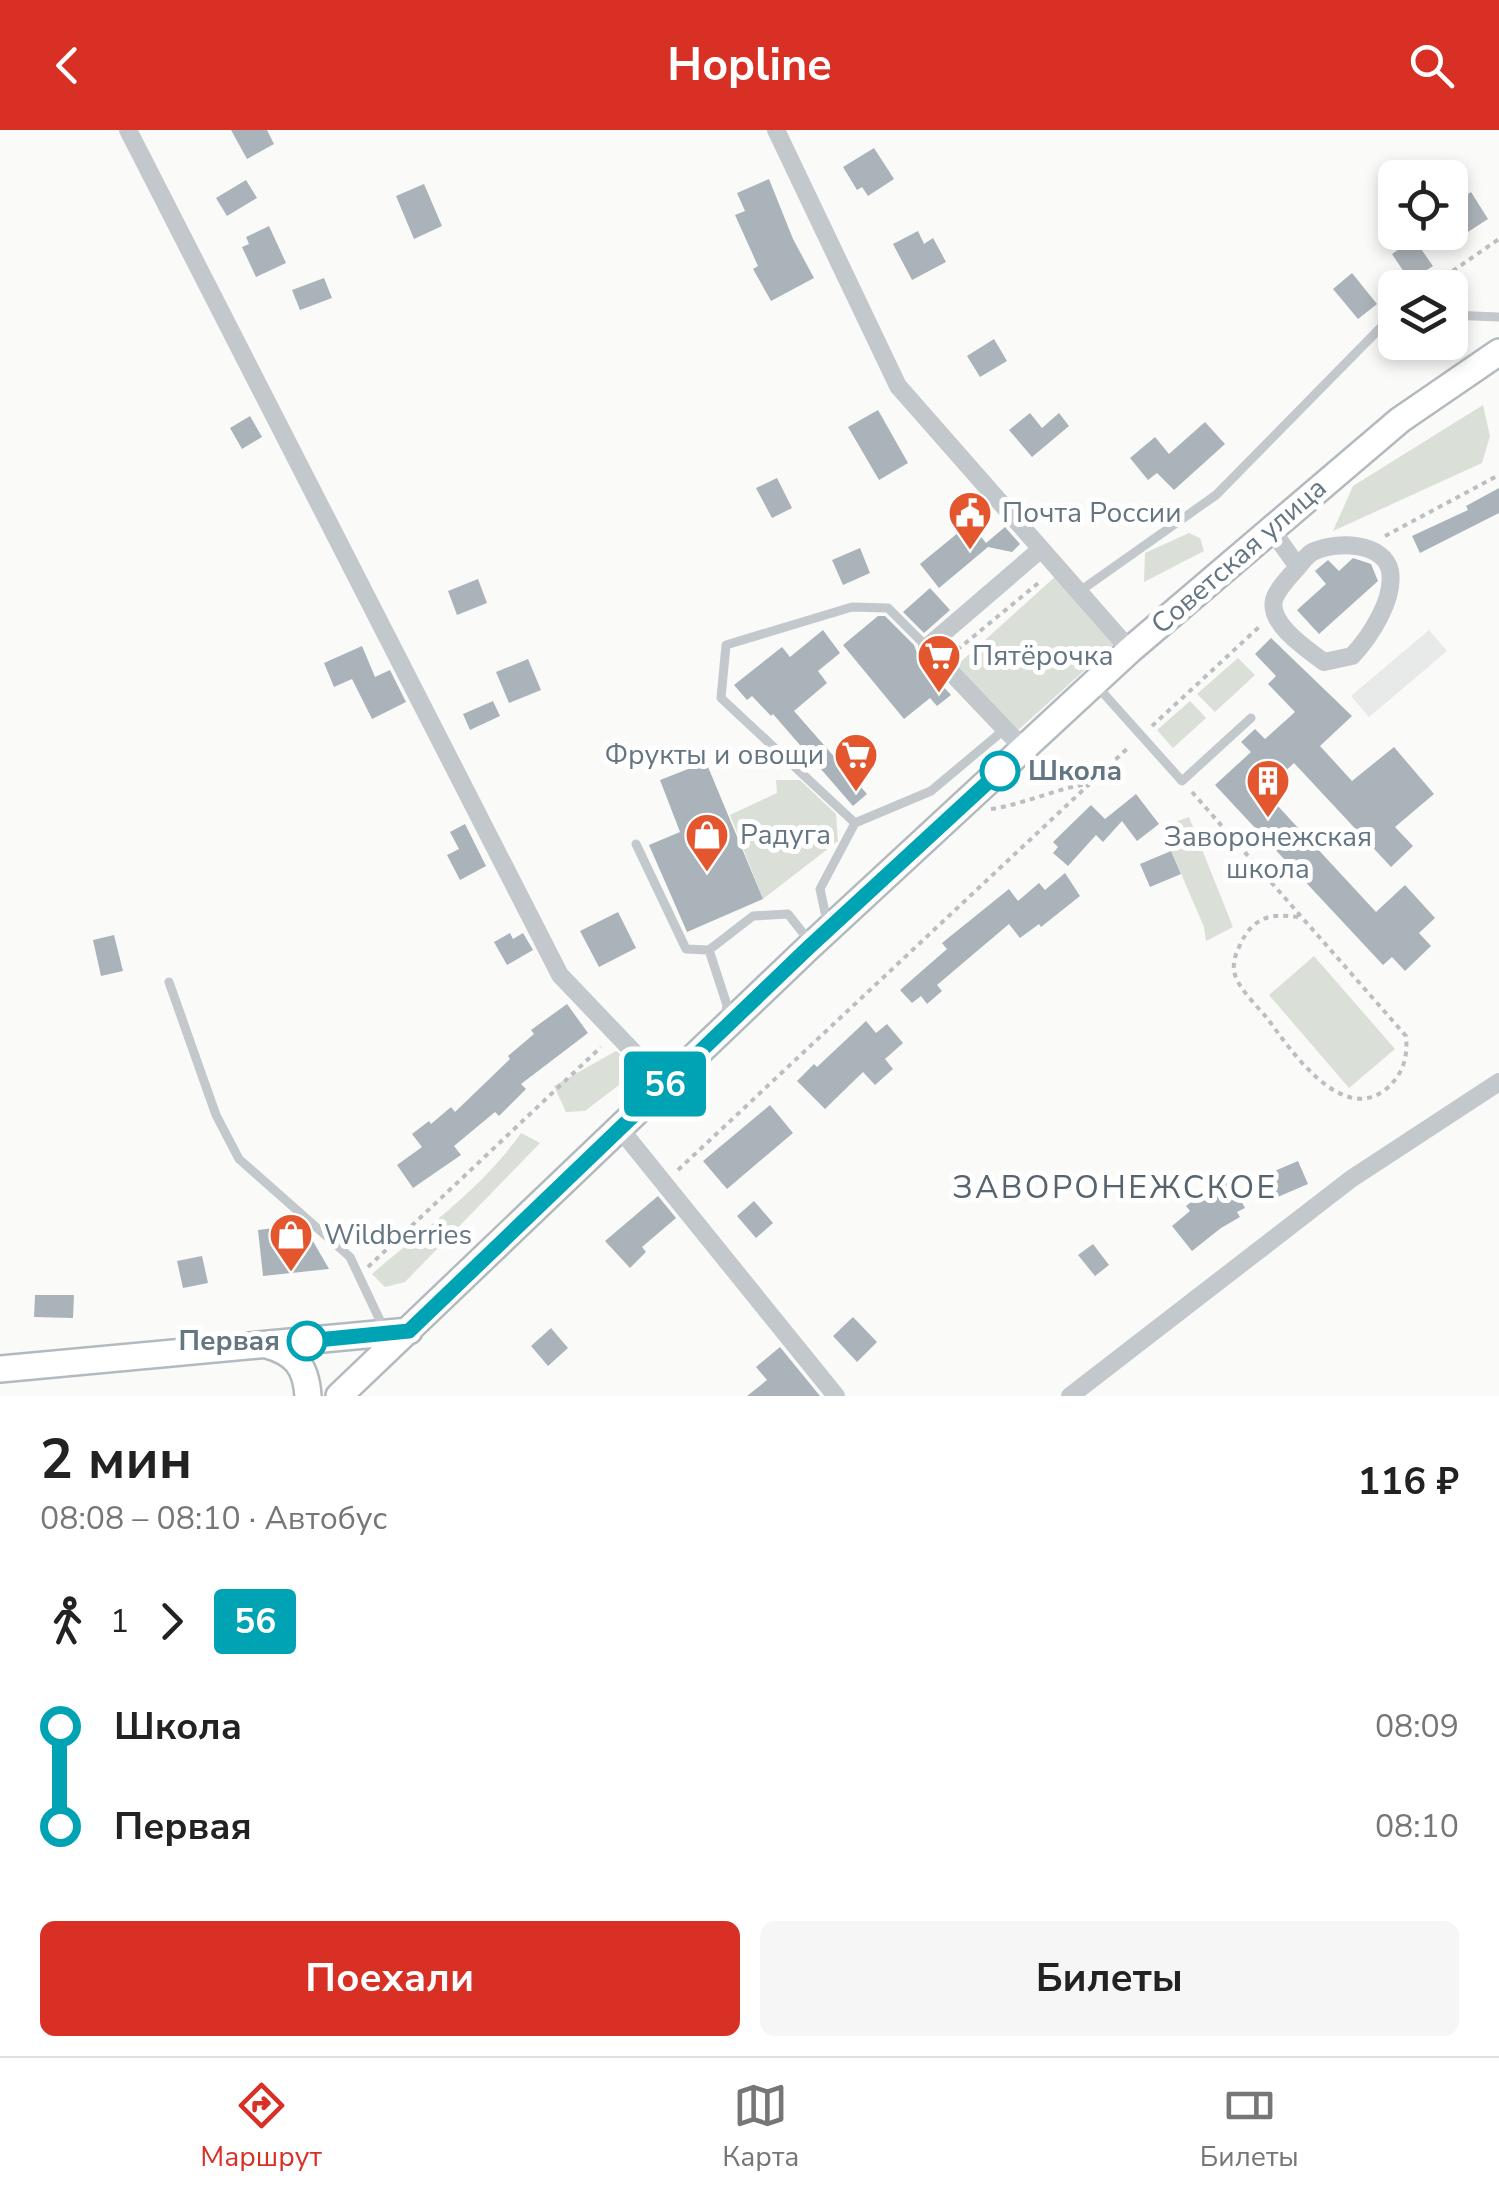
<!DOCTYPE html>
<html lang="ru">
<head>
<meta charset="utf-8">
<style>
	body { margin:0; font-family:"Nunito Sans",sans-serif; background:#f6f6f6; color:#222; height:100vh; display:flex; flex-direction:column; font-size:38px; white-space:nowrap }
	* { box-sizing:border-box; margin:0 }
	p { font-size:32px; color:#767676 }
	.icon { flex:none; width:55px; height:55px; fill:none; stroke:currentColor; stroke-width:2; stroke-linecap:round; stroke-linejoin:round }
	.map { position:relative; height:1266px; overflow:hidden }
	.panel { display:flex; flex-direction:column; background:#fff; flex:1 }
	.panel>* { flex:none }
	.badge { padding:0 20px; border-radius:8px; font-size:35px; line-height:65px }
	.fabs { position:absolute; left:1378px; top:30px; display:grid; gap:20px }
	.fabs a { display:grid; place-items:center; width:90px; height:90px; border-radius:15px; background:#fff; box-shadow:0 5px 15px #0003; font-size:50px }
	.map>.badge { position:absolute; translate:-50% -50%; box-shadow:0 0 0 5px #fff }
	.legs { display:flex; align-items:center; gap:15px; height:110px; padding:0 40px; font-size:32px }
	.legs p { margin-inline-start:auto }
	.overview { display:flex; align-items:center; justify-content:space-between; height:170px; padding:0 40px }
	h1 { font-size:55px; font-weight:700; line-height:75px }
	.button { display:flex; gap:20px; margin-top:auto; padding:20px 40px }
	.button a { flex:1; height:115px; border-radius:15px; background:#d93025; color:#fff; font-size:40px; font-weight:700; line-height:115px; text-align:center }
	.button a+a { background:#f6f6f6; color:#222 }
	ul { padding:0 40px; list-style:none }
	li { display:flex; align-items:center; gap:35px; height:100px; font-size:38px }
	li i { display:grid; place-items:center; width:15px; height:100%; margin:0 12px; background:currentColor }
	li i::after { content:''; width:25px; height:25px; margin:-12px; border:8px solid; border-radius:50%; background:#fff }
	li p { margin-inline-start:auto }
	li:first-child i { background:linear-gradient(#0000 50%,currentColor 0) }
	li:last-child i { background:linear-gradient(currentColor 50%,#0000 0) }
	header { display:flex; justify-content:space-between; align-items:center; height:130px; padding:0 40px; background:#d93025; color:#fff; font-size:45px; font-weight:700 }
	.tabs { display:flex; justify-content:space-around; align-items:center; height:140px; border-top:2px solid #e0e0e0; background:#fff; font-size:28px; color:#767676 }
	.tabs a { display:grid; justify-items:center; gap:5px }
	.tabs .active { color:#d93025 }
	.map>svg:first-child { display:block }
	.built { fill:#e8e9e9 }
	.green { fill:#dadfd7 }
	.building { fill:#aab3b9 }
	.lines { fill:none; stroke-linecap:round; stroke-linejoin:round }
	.secondary-casing { stroke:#b3babf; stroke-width:30 }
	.path { stroke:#bbbfc2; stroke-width:4; stroke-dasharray:5 5; stroke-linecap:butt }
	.lane { stroke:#c3c8cc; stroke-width:9 }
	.street { stroke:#c3c8cc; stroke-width:18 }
	.secondary { stroke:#fff; stroke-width:25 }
	.line-1-casing { stroke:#fff; stroke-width:22 }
	.line-1 { stroke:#00a3b4; stroke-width:15 }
	.stop-1-dot { fill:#fff; stroke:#00a3b4; stroke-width:5 }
	.labels { text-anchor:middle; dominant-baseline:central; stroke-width:10; stroke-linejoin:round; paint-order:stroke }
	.poi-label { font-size:28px; fill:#657683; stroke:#fff; text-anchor:start }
	.street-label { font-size:28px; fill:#657683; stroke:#fff }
	.stop-label { font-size:28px; font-weight:bold; fill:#657683; stroke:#fff; text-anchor:start }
	.quarter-label { font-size:32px; letter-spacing:2.5px; fill:#57646e; stroke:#fff }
</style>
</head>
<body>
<header><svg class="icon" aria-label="back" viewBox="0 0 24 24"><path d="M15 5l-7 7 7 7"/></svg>Hopline<svg class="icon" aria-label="search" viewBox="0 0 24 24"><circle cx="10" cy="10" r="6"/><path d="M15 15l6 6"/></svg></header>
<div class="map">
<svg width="1499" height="1266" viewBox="0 0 1499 1266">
	<rect width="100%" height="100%" fill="#fafaf8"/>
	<path class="built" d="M1429,500L1447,521L1369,587L1351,566Z"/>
	<path class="green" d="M1483,275L1490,306L1482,333L1333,401L1353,356Z
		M1189,403L1200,408L1204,421L1144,452L1145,423Z
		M1057,445L1117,511L1016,602L956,536Z
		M1238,528L1255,545L1215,582L1197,564Z
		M1190,571L1206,588L1173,618L1157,600Z
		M776,650H800L836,684L838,711L763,769L730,685L777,663Z
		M1189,687L1233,797L1206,811L1204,797L1161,697Z
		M1314,826L1395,919L1349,958L1269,865Z
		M616,921L640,939L585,981L566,982L554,956Z
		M521,1003L540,1013L405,1152L385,1157L372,1144C422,1101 483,1058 521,1003Z"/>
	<path class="building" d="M231,0H267L274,14L247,29Z
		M874,18L894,49L868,66L862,57L857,60L843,37Z
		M769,49L793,109L814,148L771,171L753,139L758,136L735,85L745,81L737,63Z
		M246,50L257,68L227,86L216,68Z
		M424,54L442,96L414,109L396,66Z
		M1471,62L1488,89L1457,109L1450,99V76Z
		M269,96L286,133L256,147L242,117L249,114L246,107Z
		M918,101L924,114L933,108L946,132L912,150L893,114Z
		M1414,109L1433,136L1410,151L1392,124Z
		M1352,143L1377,174L1358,189L1333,159Z
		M324,148L332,168L300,180L292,160Z
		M994,209L1007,231L980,247L967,226Z
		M878,280L908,333L879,350L848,297Z
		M1030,283L1042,298L1059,283L1069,296L1032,327L1009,300Z
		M250,286L262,307L242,319L230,298Z
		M1205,292L1225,314L1174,360L1157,343L1148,350L1130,328L1155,307L1169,324Z
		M777,348L792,378L772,388L756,358Z
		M1499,358V383L1420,423L1412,406L1468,380L1466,376Z
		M970,393L986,413L1005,397L1020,414L1012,422L988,417L939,458L920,434Z
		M860,418L870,443L843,455L832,430Z
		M1353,428L1371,434L1378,451L1319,504L1297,480L1326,454L1315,441L1328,430L1339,441Z
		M478,449L487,473L457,485L448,461Z
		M930,458L950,480L924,503L903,482Z
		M878,486H885L914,515L918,526L944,553L942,555L951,565L937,576L930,568L904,589L843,515Z
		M823,500L840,523L818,541L827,553L794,581L867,664L853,676L773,584L771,586L752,566L747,570L734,555L782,517L790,527Z
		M1271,508L1352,586L1320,616L1352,651L1394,617L1434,664L1395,697L1413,716L1391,737L1294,633L1264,661L1376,782L1405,755L1435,788L1419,803L1431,816L1405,841L1392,827L1383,835L1215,655L1251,622L1241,612L1255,599L1265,609L1295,582L1268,554L1276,546L1255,524Z
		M362,516L375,547L390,540L406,572L372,589L352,549L334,557L324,533Z
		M528,529L541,560L509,573L496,542Z
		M493,571L500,586L470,600L463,584Z
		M706,632L763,769L687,802L649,715L680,702L660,650Z
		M1136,664L1159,694L1137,711L1122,691L1103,712L1096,705L1068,736L1053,723L1058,717L1053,712L1091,675L1105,689Z
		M465,694L486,736L460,750L447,725L459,719L450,702Z
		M1171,721L1181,744L1150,757L1140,734Z
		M1065,743L1080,766L1041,797L1039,794L1020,808L1009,794L937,855L942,861L927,874L921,866L912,873L900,860L947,819L942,813L1009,759L1018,771L1039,753L1045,760Z
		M618,782L636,818L599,837L580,801Z
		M510,803L513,809L523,803L533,820L507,835L494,812Z
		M114,805L123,841L101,846L93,810Z
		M567,874L588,903L521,954L526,959L499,986L495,982L454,1016L461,1025L413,1058L397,1035L422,1017L412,1004L429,991L431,994L451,977L455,982L510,929L508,926L534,904L531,900Z
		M866,891L876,903L887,894L903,913L885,929L893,939L875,955L863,942L825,979L797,951L814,934L817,937Z
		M770,975L793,1003L727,1059L703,1031Z
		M1298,1031L1308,1054L1273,1069L1263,1046Z
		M1230,1050L1245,1078L1237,1082L1240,1087L1221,1098L1192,1121L1172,1096L1190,1081L1186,1076L1196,1068Z
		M658,1066L676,1088L642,1117L646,1122L630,1138L605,1111Z
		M754,1071L773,1093L756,1108L737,1086Z
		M291,1096L310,1106L329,1139L263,1146L258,1100Z
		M1093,1114L1109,1135L1095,1146L1078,1125Z
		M202,1126L208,1153L183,1158L177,1131Z
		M35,1165H74L73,1188L34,1187Z
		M853,1187L877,1212L857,1232L833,1206Z
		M551,1198L568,1218L548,1236L531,1216Z
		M780,1217L820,1266H747L767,1250L756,1237Z"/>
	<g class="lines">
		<defs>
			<path id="secondary" d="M267,1215C295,1223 306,1236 308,1266
				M0,1239L409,1201
				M339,1266L808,818L1130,520L1400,290L1499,222"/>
		</defs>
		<use href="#secondary" class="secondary-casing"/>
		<path class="path" d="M1428,158L1499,109
			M1385,406L1499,345
			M957,520L1042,450
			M1152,596L1259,497
			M1192,662L1406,906C1408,928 1403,945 1385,960C1340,994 1290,919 1267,888C1257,876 1240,860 1235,845C1232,834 1235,825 1240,815C1253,786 1273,782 1302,788
			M991,679C1025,674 1054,659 1088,654
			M678,1040L1130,616
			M368,1137L601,917"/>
		<path class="lane" d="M1450,185L1499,187
			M1080,461L1216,365L1395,183
			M1096,555L1182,651L1251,588
			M855,693L721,568L726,515L852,477L888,478L927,517
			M636,714L686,819L709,820
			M828,796L820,759L855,693L931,661L1005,599
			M169,852L216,985L239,1029L350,1127L385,1201
			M725,889L727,875L709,820L753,786L788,784L803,803L814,809"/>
		<path class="street" d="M128,0L560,845L665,955
			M776,0L898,256L1130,520
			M1271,399L1298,437C1290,446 1277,459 1274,470C1268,494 1308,520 1324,532L1352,526C1370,507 1395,469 1390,441C1384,412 1336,411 1315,421C1308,423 1303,431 1298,437
			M1024,619L927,517L1041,419
			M621,1000L836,1266
			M1070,1266L1351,1049L1499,952"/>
		<use href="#secondary" class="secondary"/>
	</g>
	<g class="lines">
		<defs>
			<path id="line-1" d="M307,1211L409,1201L808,818L1000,641"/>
		</defs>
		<use href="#line-1" class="line-1-casing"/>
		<use href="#line-1" class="line-1"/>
	</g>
	<defs>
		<symbol id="civic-pin" viewBox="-11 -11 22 30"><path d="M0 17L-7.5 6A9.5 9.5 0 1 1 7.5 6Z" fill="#e4572e" stroke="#fff"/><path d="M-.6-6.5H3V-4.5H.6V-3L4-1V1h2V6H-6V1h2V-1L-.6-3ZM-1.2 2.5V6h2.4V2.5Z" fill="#fff"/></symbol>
		<symbol id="supermarket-pin" viewBox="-11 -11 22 30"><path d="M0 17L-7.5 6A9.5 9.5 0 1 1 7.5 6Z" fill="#e4572e" stroke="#fff"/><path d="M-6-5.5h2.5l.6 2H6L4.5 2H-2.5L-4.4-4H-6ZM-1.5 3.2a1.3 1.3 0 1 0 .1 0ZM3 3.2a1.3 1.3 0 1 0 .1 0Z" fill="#fff"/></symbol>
		<symbol id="building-pin" viewBox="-11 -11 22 30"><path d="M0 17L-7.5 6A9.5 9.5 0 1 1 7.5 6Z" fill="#e4572e" stroke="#fff"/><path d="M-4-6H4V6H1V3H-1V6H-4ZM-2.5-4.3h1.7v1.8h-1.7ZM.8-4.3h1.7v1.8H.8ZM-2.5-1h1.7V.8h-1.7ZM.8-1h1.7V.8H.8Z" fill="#fff"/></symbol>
		<symbol id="shop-pin" viewBox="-11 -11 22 30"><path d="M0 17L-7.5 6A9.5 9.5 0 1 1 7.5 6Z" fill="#e4572e" stroke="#fff"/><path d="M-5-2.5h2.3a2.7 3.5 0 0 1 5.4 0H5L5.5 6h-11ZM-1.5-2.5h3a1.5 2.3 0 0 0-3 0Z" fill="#fff"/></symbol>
	</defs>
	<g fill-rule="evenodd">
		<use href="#civic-pin" x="945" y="358" width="50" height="68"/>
		<use href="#supermarket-pin" x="914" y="501" width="50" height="68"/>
		<use href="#supermarket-pin" x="831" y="600" width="50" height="68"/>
		<use href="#building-pin" x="1243" y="626" width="50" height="68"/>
		<use href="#shop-pin" x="682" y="680" width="50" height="68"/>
		<use href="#shop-pin" x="266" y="1080" width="50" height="68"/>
	</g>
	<g class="stop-1-dot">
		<circle cx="1000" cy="641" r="18"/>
		<circle cx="307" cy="1211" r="18"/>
	</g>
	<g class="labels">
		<g class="poi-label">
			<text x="1002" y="383">Почта России</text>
			<text x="972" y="526">Пятёрочка</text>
			<text x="824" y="625" text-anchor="end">Фрукты и овощи</text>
			<text x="740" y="705">Радуга</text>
			<text x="1268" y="707" text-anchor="middle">Заворонежская<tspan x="1268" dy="32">школа</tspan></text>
			<text x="324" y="1105">Wildberries</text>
		</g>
		<g class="street-label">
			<text transform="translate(1239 426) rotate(-41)">Советская улица</text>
		</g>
		<g class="stop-label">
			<text x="1028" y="641">Школа</text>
			<text x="280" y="1211" text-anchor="end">Первая</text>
		</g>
		<g class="quarter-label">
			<text x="1115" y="1057">ЗАВОРОНЕЖСКОЕ</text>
		</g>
	</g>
</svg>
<div class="fabs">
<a><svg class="icon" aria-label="locate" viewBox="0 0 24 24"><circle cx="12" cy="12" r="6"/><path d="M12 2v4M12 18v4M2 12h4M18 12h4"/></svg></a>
<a><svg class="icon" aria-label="layers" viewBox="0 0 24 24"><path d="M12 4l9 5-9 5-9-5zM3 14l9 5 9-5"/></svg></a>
</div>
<b class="badge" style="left:665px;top:954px;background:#00a3b4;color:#fff">56</b>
</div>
<section class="panel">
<div class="overview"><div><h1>2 мин</h1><p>08:08 – 08:10 · Автобус</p></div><b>116 ₽</b></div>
<div class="legs"><svg class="icon" aria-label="walk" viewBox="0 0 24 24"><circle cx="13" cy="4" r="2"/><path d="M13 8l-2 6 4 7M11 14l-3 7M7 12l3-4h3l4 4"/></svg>1<svg class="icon" aria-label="forward" viewBox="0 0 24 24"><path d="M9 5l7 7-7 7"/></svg><b class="badge" style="background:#00a3b4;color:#fff">56</b></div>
<ul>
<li><i style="color:#00a3b4"></i><b>Школа</b><p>08:09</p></li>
<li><i style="color:#00a3b4"></i><b>Первая</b><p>08:10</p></li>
</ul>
<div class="button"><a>Поехали</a><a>Билеты</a></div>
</section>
<nav class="tabs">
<a class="active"><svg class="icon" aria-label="directions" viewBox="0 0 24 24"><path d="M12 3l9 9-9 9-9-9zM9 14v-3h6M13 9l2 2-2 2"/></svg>Маршрут</a>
<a><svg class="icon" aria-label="map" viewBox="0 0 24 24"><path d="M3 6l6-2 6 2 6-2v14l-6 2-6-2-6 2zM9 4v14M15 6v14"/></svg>Карта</a>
<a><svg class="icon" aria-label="tickets" viewBox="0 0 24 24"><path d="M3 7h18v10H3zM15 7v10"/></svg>Билеты</a>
</nav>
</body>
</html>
